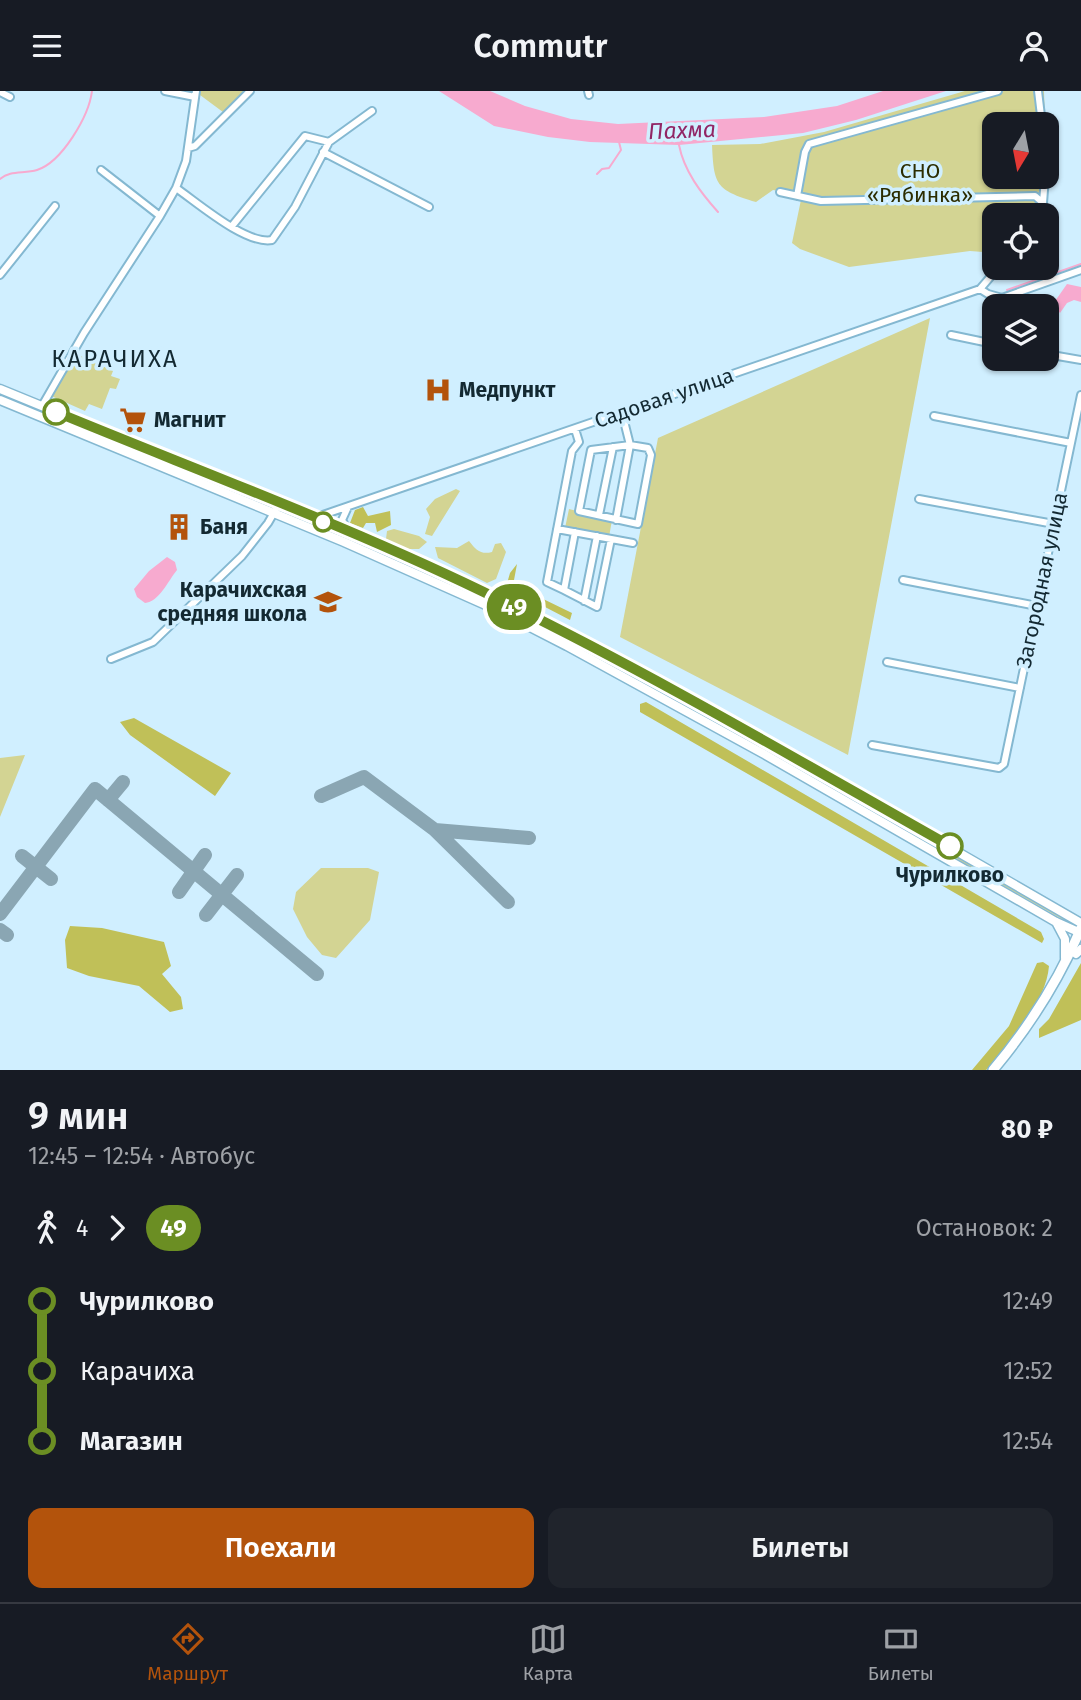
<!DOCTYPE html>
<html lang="ru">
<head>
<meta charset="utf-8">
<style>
	body { margin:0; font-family:"Fira Sans",sans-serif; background:#20242c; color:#f1f3f6; height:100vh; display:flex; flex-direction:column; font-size:26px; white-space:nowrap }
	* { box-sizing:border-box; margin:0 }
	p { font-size:23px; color:#9ea1a6 }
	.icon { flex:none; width:38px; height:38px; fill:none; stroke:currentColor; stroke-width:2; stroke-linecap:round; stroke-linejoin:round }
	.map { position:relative; height:979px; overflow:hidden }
	.side { display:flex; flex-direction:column; background:#171b24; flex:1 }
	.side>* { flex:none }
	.badge { padding:0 14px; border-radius:23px; font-size:24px; line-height:46px }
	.needle { width:46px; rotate:190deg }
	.fabs { position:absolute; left:982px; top:21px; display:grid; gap:14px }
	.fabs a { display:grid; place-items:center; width:77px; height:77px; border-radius:14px; background:#171b24; box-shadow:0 2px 5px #0004; font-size:35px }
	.map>.badge { position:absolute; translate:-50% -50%; box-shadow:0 0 0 4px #fff }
	.legs { display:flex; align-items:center; gap:10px; height:77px; padding:0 28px; font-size:23px }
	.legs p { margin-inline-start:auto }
	.head { display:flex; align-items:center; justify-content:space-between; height:119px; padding:0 28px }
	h1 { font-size:38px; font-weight:600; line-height:52px }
	.primary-button { display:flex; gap:14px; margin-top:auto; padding:14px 28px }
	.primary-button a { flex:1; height:80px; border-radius:14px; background:#b3530c; color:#fff; font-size:28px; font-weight:600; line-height:80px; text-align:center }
	.primary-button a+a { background:#20242c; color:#f1f3f6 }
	ul { padding:0 28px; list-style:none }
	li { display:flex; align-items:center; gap:24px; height:70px; font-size:26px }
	li i { display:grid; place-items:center; width:10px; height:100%; margin:0 9px; background:currentColor }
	li i::after { content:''; width:18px; height:18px; margin:-9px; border:5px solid; border-radius:50%; background:#171b24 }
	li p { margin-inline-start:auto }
	li:first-child i { background:linear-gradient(#0000 50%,currentColor 0) }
	li:last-child i { background:linear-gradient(currentColor 50%,#0000 0) }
	header { display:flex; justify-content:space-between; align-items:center; height:91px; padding:0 28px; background:#171b24; font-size:32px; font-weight:600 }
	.tab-bar { display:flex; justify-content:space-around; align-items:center; height:98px; border-top:2px solid #363941; background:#171b24; font-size:19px; color:#9ea1a6 }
	.tab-bar a { display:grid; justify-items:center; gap:4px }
	.tab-bar .selected { color:#b3530c }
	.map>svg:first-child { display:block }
	.green { fill:#d3d493 }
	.forest { fill:#c0c058 }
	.water { fill:#f7aacf }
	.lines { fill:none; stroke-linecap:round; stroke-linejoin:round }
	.stream { stroke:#f7aacf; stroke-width:2 }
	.taxiway { stroke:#8aa6b3; stroke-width:14 }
	.minor-casing { stroke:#84b8d1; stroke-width:10 }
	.major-casing { stroke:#84b8d1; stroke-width:11 }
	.highway-casing { stroke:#84b8d1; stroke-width:12 }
	.minor { stroke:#fff; stroke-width:6 }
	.major { stroke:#fff; stroke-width:8 }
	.highway { stroke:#fff; stroke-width:9 }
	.line-1-casing { stroke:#fff; stroke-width:16 }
	.line-1 { stroke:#6b8e23; stroke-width:10 }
	.stop-1-dot { fill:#fff; stroke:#6b8e23; stroke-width:3.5 }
	.labels { text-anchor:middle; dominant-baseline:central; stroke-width:7; stroke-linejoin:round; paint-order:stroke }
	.park-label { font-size:21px; fill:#2c2c00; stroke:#d0efff }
	.poi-label { font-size:21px; font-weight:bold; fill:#132932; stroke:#d0efff; text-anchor:start }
	.street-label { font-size:21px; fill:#132932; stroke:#d0efff }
	.stop-label { font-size:21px; font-weight:bold; fill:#132932; stroke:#d0efff }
	.water-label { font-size:23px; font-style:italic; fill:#912565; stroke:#d0efff }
	.quarter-label { font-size:24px; letter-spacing:2px; fill:#132932; stroke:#d0efff }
</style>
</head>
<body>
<header><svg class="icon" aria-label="menu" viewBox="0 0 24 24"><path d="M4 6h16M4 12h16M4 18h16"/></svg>Commutr<svg class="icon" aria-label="person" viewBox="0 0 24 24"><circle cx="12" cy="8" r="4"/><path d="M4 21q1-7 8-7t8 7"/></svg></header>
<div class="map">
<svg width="1081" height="979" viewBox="0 0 1081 979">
	<rect width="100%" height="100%" fill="#d0efff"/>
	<path class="green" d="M201,0H248L227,24L200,4Z
		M965,0H1044L1045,33H994V86H1046L1047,55C1048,81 1047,101 1035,124H994V157L983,161L970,160L849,176L800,158L792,152L802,104L773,99L756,111C715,99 714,93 712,54L760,53L824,41Z
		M930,227L848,664L620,546L658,347Z
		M75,262L113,280L111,285L120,288L116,298L110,297L102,318L89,313L85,320L49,304Z
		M97,342L274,415L272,417L96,345Z
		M456,398L460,400L432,445L425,443L430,426L426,418L435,408Z
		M569,418L612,429L609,446L565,437Z
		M324,434L493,511L491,512L322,438Z
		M394,438L419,445L427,451L419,458H407L386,448L387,440Z
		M469,450C476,459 481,464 492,461L495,453L501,452L506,461L496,488L487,492L438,467L435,456L457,457Z
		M501,514L570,548L691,613L1056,821L1069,832L688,616Z
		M25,664L0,726V667Z
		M321,777H368L379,781L370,829L336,867L322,864L307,846L293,818L296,801Z"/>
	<path class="forest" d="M363,416L368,425L390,420L391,434L377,441L375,432H366L363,437L350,432L355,419Z
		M517,473L514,489L537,505L572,522L570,529L522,504L521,500L512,501L506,496L510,482Z
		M646,611L1041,841L1044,848L1042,852L640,621V613Z
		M134,627L231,682L215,705L130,644L120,631Z
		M70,835L102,837L164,851L171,875L162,883L181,906L183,918L170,921L139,895L89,885L67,877L65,849Z
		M1043,871L1049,875C1046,911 1014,944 993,972L986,979H972L1009,935L1037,872Z
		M1081,872V929L1039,947V938L1049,928Z"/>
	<path class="water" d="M439,0H490L525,15L571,28L618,33L764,26L837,15L883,0H946L856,29L803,42L679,54L590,51L548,46L494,35Z
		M1067,193L1081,196V211L1074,209L1067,212L1060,222L1053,213Z
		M167,466L175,471L177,479C168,490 159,511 145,512L137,506L134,498L149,480Z"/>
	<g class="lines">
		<path class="stream" d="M679,54C684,80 701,102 718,121
			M597,83L602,78L609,77L621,59L619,51
			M0,88C10,79 24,83 37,79C62,71 89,25 92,0
			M1007,199L1081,173"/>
		<path class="taxiway" d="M321,705L364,686L435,739L508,811
			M108,709L123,691
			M435,739L529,747
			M22,765L51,788
			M179,801L205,764
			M0,823L95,698L317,883
			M206,824L237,784
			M0,839L7,844"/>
		<defs>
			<path id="minor" d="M165,0L195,6
				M588,0L589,4
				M1038,0L1042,33
				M0,1L10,6
				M188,57L195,55L250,0
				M323,61L429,116
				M101,79L160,125
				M176,97C198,112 246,154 272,149L295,116L329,51L372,20
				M780,101L821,110L1035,105L1043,112L1039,124
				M797,105L805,61L809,53L998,0
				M1043,112L1045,86
				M232,135L305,45L329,51
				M0,184L55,115
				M980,198L988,203L1002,207L1081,179
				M951,244L994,253
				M1046,263L1081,269
				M42,315L84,242L160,125L176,97L186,70L196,0
				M934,325L1071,352
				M630,354L648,357L651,364L638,433L579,420L591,359Z
				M919,408L1054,433
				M599,424L613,356
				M314,427L980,198L998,177
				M616,429L630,354L622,322
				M557,438L633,452
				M348,440L342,429L348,416
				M575,441L564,499L597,516L611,448
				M903,489L1037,515
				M564,499L547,491L572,360L579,351L575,338
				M584,510L597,445
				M111,568L153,551L242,465L268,432L279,413
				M887,571L1020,597
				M872,654L999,677L1004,673L1081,304"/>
			<path id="major" d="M0,298L349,441L498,508L610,565L770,653L1081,832
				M0,309L344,451L497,519L567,555L764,663L1056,831L1081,842
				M1056,831L1065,848V867
				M1076,863L1081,858"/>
			<path id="highway" d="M993,979C1029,936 1059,889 1081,837"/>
		</defs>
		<use href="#minor" class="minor-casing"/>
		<use href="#major" class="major-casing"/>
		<use href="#highway" class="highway-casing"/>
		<use href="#minor" class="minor"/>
		<use href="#major" class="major"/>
		<use href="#highway" class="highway"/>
	</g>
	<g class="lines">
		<defs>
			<path id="line-1" d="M56,321C204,382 356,438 500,509C654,584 801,671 950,755"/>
		</defs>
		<use href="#line-1" class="line-1-casing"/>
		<use href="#line-1" class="line-1"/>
	</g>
	<defs>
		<symbol id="hospital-bare" viewBox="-9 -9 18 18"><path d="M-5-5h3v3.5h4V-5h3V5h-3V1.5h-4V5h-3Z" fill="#b3530c" stroke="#d0efff" stroke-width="2.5" paint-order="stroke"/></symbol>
		<symbol id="supermarket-bare" viewBox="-9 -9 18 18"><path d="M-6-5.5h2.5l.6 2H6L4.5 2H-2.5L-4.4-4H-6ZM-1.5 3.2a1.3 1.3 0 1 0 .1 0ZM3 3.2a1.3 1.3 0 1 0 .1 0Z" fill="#b3530c" stroke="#d0efff" stroke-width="2.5" paint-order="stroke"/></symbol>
		<symbol id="building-bare" viewBox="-9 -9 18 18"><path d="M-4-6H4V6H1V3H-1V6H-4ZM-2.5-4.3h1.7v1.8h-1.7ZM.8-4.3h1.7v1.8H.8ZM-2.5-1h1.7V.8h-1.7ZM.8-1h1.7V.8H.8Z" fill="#b3530c" stroke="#d0efff" stroke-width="2.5" paint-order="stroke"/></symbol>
		<symbol id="school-bare" viewBox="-9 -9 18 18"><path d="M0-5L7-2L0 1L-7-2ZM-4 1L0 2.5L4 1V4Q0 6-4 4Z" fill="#b3530c" stroke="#d0efff" stroke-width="2.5" paint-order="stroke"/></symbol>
	</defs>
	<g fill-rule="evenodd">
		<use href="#hospital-bare" x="419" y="280" width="38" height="38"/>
		<use href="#supermarket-bare" x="114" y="310" width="38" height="38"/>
		<use href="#building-bare" x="160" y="417" width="38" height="38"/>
		<use href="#school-bare" x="309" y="492" width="38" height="38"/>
	</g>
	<g class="stop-1-dot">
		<circle cx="56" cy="321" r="12"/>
		<circle cx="323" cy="431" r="9"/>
		<circle cx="950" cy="755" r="12"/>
	</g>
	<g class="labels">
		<g class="park-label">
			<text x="920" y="80">СНО<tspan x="920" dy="24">«Рябинка»</tspan></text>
		</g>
		<g class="poi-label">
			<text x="459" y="299">Медпункт</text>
			<text x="154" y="329">Магнит</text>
			<text x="200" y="436">Баня</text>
			<text x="307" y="499" text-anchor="end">Карачихская<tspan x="307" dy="24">средняя школа</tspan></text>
		</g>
		<g class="street-label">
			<text transform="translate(664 307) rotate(-19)">Садовая улица</text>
			<text transform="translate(1042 489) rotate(-78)">Загородная улица</text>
		</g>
		<g class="stop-label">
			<text x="950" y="784">Чурилково</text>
		</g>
		<g class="water-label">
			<text transform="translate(682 39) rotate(-2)">Пахма</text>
		</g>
		<g class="quarter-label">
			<text x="115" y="268">КАРАЧИХА</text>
		</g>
	</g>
</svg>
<div class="fabs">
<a><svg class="needle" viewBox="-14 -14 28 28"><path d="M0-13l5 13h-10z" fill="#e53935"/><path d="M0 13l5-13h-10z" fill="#9ea1a6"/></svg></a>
<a><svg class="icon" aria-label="locate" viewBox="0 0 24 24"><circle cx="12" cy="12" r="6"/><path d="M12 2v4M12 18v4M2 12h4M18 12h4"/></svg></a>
<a><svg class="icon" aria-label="layers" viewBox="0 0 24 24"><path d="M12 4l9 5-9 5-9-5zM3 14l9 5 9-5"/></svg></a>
</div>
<b class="badge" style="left:514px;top:516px;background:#6b8e23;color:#fff">49</b>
</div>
<section class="side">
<div class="head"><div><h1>9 мин</h1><p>12:45 – 12:54 · Автобус</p></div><b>80 ₽</b></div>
<div class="legs"><svg class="icon" aria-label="walk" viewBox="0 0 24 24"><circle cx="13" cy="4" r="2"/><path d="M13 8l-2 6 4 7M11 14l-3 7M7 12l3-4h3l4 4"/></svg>4<svg class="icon" aria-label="forward" viewBox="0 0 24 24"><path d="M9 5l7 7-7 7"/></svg><b class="badge" style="background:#6b8e23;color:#fff">49</b><p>Остановок: 2</p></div>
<ul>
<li><i style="color:#6b8e23"></i><b>Чурилково</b><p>12:49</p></li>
<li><i style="color:#6b8e23"></i><span>Карачиха</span><p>12:52</p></li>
<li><i style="color:#6b8e23"></i><b>Магазин</b><p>12:54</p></li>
</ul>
<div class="primary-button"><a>Поехали</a><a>Билеты</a></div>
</section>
<nav class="tab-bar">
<a class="selected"><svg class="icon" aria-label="directions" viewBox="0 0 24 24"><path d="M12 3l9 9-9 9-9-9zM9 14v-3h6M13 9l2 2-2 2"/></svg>Маршрут</a>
<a><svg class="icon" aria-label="map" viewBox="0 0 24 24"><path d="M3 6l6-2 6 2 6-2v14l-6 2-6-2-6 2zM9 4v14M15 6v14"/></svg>Карта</a>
<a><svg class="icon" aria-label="tickets" viewBox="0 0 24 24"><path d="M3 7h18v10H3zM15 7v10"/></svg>Билеты</a>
</nav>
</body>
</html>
